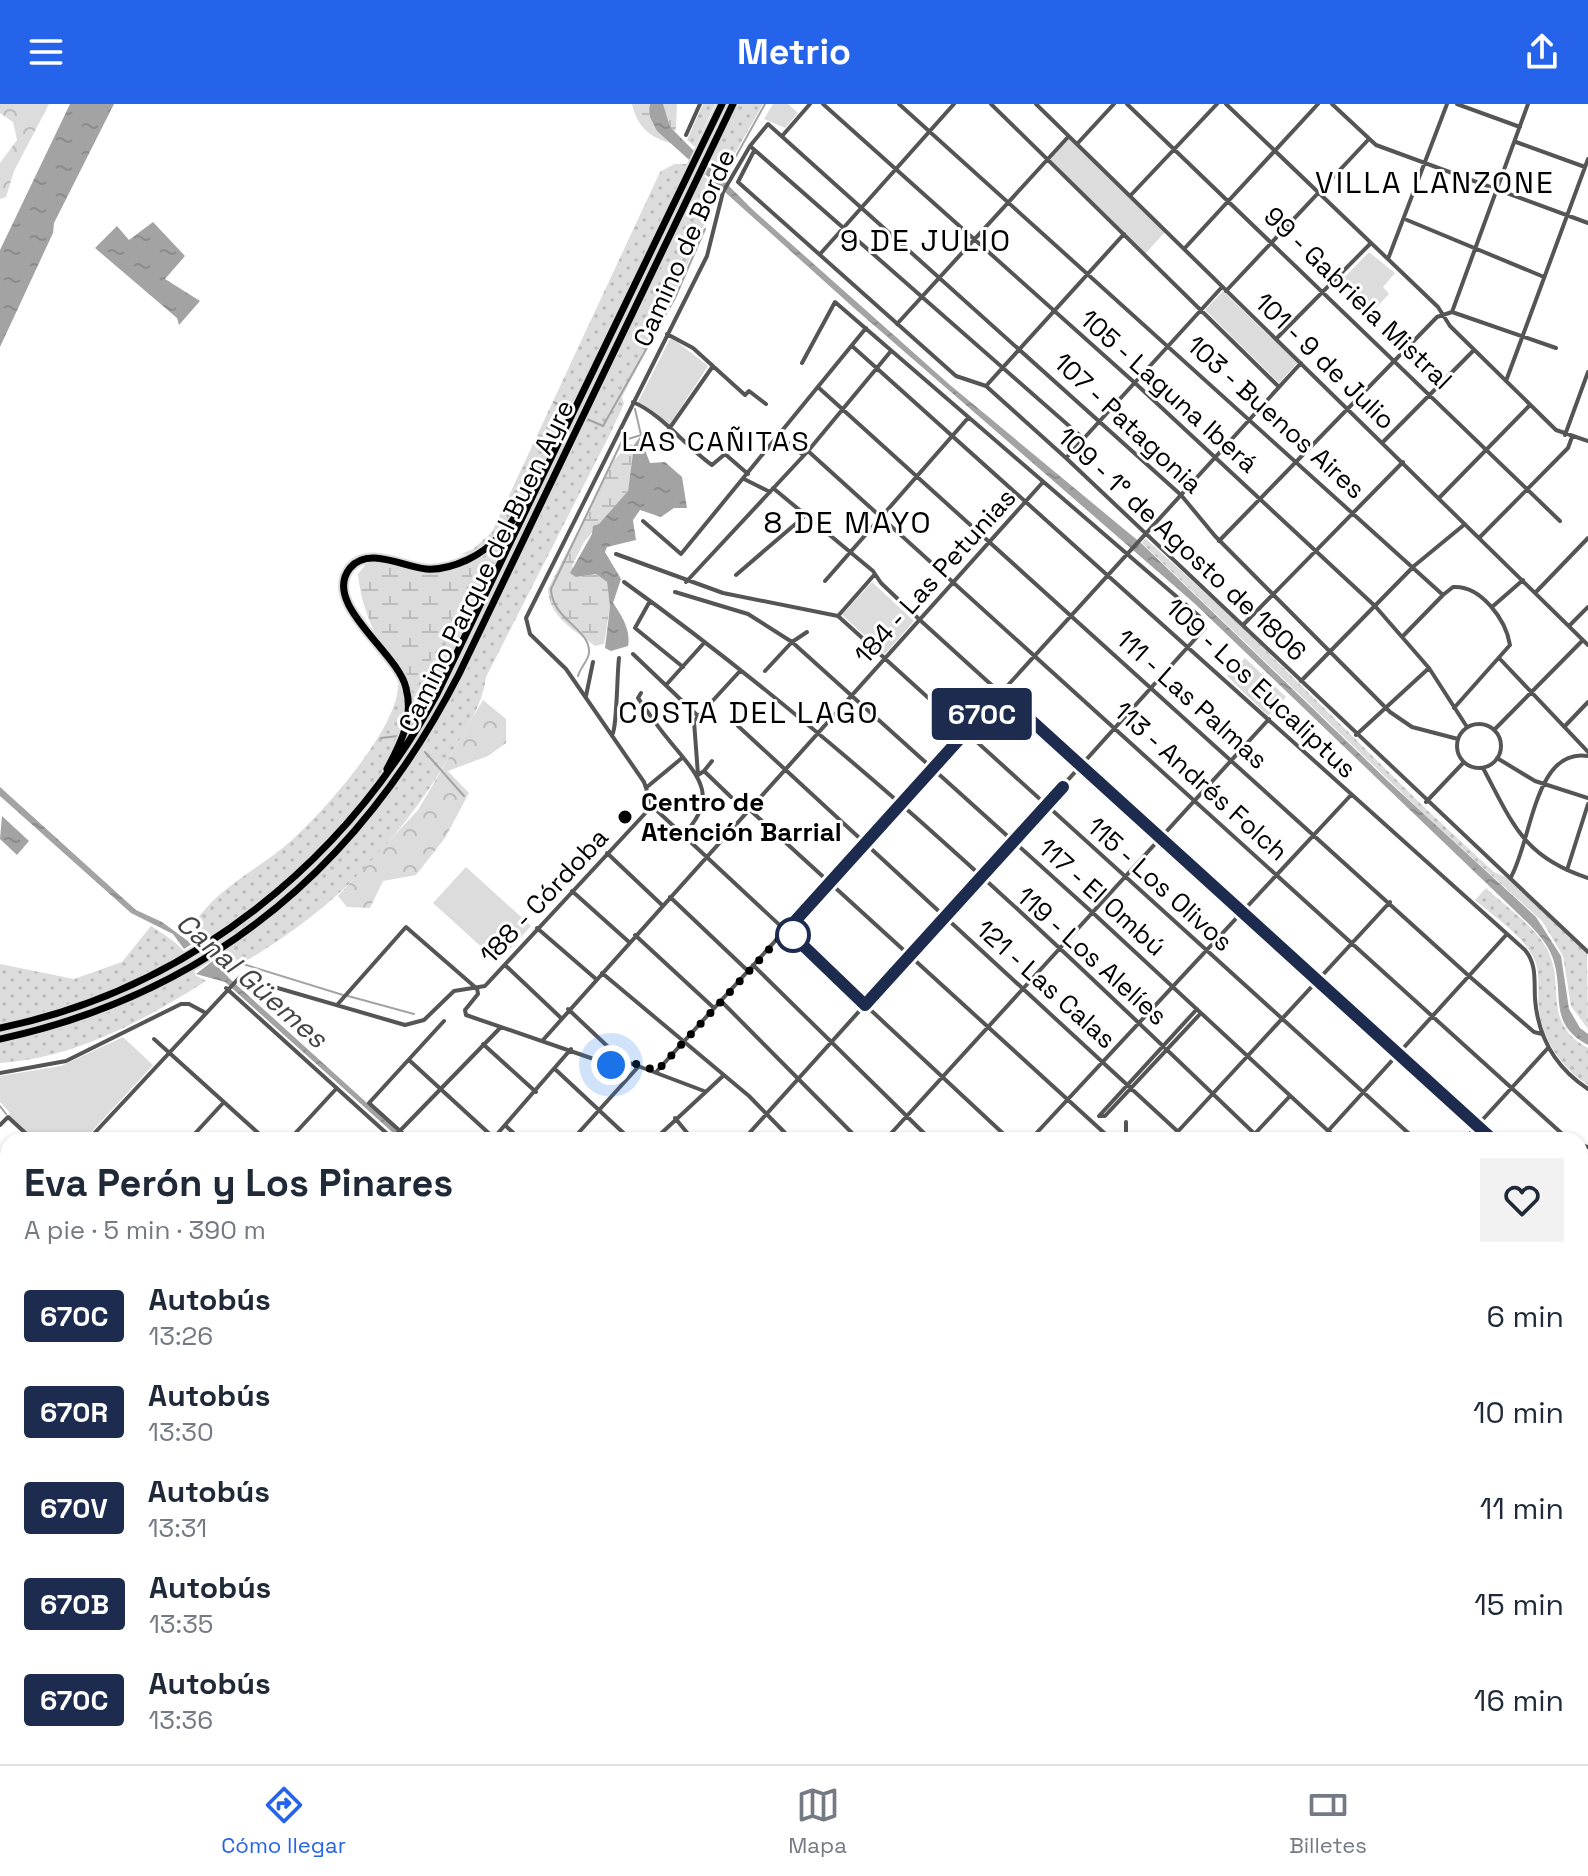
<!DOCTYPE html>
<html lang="es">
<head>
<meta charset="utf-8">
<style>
	body { margin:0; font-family:"Space Grotesk",sans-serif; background:#f2f2f3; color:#1f2937; height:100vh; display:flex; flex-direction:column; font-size:30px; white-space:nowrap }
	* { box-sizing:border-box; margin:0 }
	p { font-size:26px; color:#747a83 }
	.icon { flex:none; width:44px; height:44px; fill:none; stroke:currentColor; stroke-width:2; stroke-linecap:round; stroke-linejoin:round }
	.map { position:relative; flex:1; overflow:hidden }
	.drawer { position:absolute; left:0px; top:1028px; width:1588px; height:632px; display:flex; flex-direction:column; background:#fff; border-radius:24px 24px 0 0; box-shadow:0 2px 6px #0004 }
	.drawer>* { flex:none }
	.badge { padding:0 16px; border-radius:6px; font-size:28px; line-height:52px }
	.you { position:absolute; width:40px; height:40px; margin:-20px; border:6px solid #fff; border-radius:50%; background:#1a73e8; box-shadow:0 0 0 12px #1a73e833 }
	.map>.badge { position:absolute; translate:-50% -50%; box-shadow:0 0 0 4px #fff }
	.round { display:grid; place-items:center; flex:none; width:84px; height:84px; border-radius:0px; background:#f2f2f3 }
	.head { display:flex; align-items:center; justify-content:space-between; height:136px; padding:0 24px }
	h1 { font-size:38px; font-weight:700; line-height:60px }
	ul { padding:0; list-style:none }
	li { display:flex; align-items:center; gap:24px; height:96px; padding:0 24px }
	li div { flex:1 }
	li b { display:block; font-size:30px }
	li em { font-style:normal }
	li .badge { min-width:88px; font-weight:700; text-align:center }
	header { display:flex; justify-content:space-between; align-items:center; height:104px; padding:0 24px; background:#2563eb; color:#fff; font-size:36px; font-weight:700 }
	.tabs { display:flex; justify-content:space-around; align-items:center; height:112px; border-top:2px solid #e0e1e3; background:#fff; font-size:22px; color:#747a83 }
	.tabs a { display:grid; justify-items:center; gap:4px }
	.tabs .on { color:#2563eb }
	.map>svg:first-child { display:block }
	.grass { fill:url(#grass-dots) }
	.forest { fill:url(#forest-crowns) }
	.wetland { fill:url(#wetland-marsh) }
	.green { fill:#dcdcdc }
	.water { fill:url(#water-ripples) }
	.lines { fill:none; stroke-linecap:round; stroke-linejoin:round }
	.stream { stroke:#a3a3a3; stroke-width:2 }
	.major-casing { stroke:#dbdbdb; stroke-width:10 }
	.highway-casing { stroke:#dbdbdb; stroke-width:11 }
	.minor { stroke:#555; stroke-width:4 }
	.major { stroke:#000; stroke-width:6 }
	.highway { stroke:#000; stroke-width:7 }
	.line-casing { stroke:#fff; stroke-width:18 }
	.line { stroke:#1d2b4f; stroke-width:12 }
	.walk { stroke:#000; stroke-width:8; stroke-dasharray:0 14.4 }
	.poi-dot { fill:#000; stroke:#fff; stroke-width:3 }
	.stop-dot { fill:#fff; stroke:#1d2b4f; stroke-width:4 }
	.labels { text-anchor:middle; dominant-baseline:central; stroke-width:6; stroke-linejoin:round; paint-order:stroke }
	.street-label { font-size:26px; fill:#000; stroke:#fff }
	.poi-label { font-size:26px; font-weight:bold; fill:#000; stroke:#fff; text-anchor:start }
	.neighbourhood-label { font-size:28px; letter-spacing:2px; fill:#000; stroke:#fff }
	.water-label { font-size:28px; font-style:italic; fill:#444; stroke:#fff }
	.quarter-label { font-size:30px; letter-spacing:2px; fill:#000; stroke:#fff }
</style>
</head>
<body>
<header><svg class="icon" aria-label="menu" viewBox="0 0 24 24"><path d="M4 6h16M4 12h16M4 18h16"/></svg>Metrio<svg class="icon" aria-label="share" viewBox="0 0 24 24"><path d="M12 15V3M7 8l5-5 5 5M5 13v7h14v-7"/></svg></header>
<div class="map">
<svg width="1588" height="1660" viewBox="0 0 1588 1660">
	<defs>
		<pattern id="grass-dots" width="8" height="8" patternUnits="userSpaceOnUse" patternTransform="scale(2)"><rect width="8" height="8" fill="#dcdcdc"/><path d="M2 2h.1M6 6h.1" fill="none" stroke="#bbb" stroke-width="1.8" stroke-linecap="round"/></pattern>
		<pattern id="forest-crowns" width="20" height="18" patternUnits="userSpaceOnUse" patternTransform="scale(2)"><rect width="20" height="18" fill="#dcdcdc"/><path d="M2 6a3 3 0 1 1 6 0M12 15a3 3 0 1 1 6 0" fill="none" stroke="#bbb"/></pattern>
		<pattern id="wetland-marsh" width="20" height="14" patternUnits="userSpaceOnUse" patternTransform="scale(2)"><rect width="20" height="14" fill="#dcdcdc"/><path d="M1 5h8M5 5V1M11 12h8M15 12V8" fill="none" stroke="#bbb"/></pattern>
		<pattern id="water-ripples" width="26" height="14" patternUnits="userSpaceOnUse" patternTransform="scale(2)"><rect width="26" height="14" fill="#a3a3a3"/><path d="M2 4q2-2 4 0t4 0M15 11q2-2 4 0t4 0" fill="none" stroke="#8b8b8b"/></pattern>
	</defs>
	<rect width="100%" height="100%" fill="#fff"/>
	<path class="grass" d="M703,0H715L695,43L687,36Z
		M737,0H763L734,51L736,55L727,72L710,57Z
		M674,60H690L718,84C692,157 658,225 622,293L624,300L610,330L486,573C482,603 466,625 451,650C399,738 333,807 244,858L211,848L194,820C217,783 260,765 292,736C324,707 399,623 398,581L405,580L478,450H461L473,445L492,428L660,68Z
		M1145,434L1234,515L1427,706L1494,768L1510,775L1587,850L1588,925L1571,902L1563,852L1542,817L1424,710L1142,439Z
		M1486,784C1504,801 1530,819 1544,840C1569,877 1538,917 1588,944V981C1563,965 1542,936 1539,906C1537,890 1541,872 1535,857C1526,833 1494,813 1475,796Z
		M151,822C170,834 193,848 195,871L206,877C143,917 75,954 0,959V860L74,875L122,858Z"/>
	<path class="forest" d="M0,0H49L14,67L6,93L0,95V59L17,36L13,18L0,9Z
		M483,596L506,615V639L488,652L448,667L469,689L445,734L416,771L383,777L370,804L347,803L338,792L418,706Z"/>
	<path class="wetland" d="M632,0H677L676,24L670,39C649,33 637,22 632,0Z
		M630,340L634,341L628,387L584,438L572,462L576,473L596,470L607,478L610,503L604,540L595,542C574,526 549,513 548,485L614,356Z
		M479,450L478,460L422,575L405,580C382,544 362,513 358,470L370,455L432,465Z"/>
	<path class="green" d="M773,0H788L798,9L785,24L764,15Z
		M1069,32L1166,127L1145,150L1048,55Z
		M1369,148L1395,169L1383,183L1389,190L1371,209L1340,178Z
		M1223,187L1297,259L1279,279L1205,206Z
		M671,233L708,262L668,323L638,298Z
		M872,478L914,517L885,550L842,511Z
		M1245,554L1286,593L1268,612L1227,572Z
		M466,763L531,822L498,858L433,799Z
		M123,933L153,961L84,1036H36L9,1012L10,1009L0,998V972L61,962Z"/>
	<path class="water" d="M70,0H114L54,119L53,129L0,243V146Z
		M650,0H663L670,23L753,106L950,281L1142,440L1389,678L1536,813L1561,852L1569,905L1580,924L1588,930V941C1548,920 1564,892 1554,858C1550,843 1540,832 1530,821L1194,499L854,204L657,27L650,13Z
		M153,118L185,152L165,175L200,197L179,221L177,214L95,144L117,122L129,136Z
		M640,333L650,359L665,358L682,373L687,404H674L661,413L640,406L633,416L636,436L607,443L605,448L621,475L613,499C622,512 631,526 628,542L611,547L605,544L610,503L607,478L596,470L576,473L570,469L592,430L593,422L599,420L628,387L634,341Z
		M0,683L136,806L162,818L192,840L184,845L173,830L131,809L0,692Z
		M2,712L29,737L17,751L0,735Z
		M214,856L229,874L408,1036H401L225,878L196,870Z"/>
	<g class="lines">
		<path class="stream" d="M735,54L765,0
			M554,298L568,306
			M587,315L603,322L675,194L705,125
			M578,572C580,564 588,557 589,549C591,525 552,516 551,485L622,337L641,331L635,305
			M381,634L398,632
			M425,648L464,692
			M221,864L230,856L343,891
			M348,892L414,910
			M0,1002L6,1010"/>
		<defs>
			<path id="major" d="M1580,1100L1588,1075
				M1580,1136L1588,1110
				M1402,1660L1405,1652
				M1413,1660L1415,1652"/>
			<path id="highway" d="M387,665C401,639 414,614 406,584C398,548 321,500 350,464C368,442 403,463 426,465C440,466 454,462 467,456C495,443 510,421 527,396
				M0,924C190,885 347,757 438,588L722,0
				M0,935C213,889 361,761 459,570L733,0"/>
		</defs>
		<use href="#major" class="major-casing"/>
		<use href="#highway" class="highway-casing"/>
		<path class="minor" d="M823,0L1135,279L1375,502L1429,564L1467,623
			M899,0L1443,491L1453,483C1481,481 1506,516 1510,541L1454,604
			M991,0L1279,283
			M1036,0L1588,541
			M1127,0L1560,417
			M1226,0L1438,203L1450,222L1556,326L1588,337
			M1332,0L1376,41L1588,119
			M1457,0L1520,23
			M686,31L700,0
			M783,31L810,0
			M1516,38L1585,63
			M1077,40L1114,0
			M750,42L1084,335
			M754,47L738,78L956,272L986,282L1066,354L1588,848
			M1130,92L1217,0
			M1407,116L1544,173
			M1184,145L1318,0
			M821,149L954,0
			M1388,155L1447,0
			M1226,187L1368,36
			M1452,208L1528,0
			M1452,208L1556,244
			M897,220L1068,33
			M667,230L693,244L745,291L749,287L766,300
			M1276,235L1371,139
			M852,242L1525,846C1537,860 1534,877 1535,895C1538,933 1556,964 1588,985
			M1506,277L1588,55
			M986,282L1124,130
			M819,284L1469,872L1534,928L1542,930
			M633,298C663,311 685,342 712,361L725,350L748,370
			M669,325L713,262
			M1565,331L1588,268
			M779,332L802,350
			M1383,338L1474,246
			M808,347L1569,1036
			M1066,354L1222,183
			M744,375L770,388
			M773,384L873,467L881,479L921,517L1493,1036
			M1440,393L1530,301
			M643,417L681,450L866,224
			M1479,434L1568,344L1572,333
			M1219,437L1437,213L1452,208
			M616,450L723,489L838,512L1416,1036
			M736,471L806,411
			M825,477L968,314
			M624,478C850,640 1061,844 1261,1036
			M686,478L808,347L891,247
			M675,488L748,510L792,538L1093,809L1338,1036
			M1535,489L1588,434
			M650,497L635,524L683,563
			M1492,503L1523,476
			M838,512L875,470
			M1244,520L1403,358
			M1569,522L1588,503
			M1403,532L1443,491
			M633,550L698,612
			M1500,555L1588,648
			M765,567L792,538L807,528
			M1301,577L1414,462L1465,420
			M666,581L704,539
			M641,589L638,594C648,608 657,622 668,635C695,669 722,690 684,730
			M586,592L593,558
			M1457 642a22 22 0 1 1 44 0a22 22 0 1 1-44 0Z
			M738,622L1187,1036
			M1565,622L1588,598
			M1494,626L1582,537
			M612,631C617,625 617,569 619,554
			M1356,631L1429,564
			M1497,654L1535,677L1588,694
			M1483,664C1513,720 1523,753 1588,774
			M704,667L712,657
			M647,683L682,654
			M731,693L704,667L698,671L694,617L740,567
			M1426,698L1463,659
			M652,702L644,678L566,565L530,530L526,514L707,152L723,88L750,42L768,20L1181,391L1215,432L1390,608L1412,623L1458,635
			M652,702L1010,1036
			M750,706L1112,1036
			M607,749L662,801
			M1567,766L1588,700
			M1511,773C1532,735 1535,643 1588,652
			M572,787L629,838
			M670,793L748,867
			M537,824L596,875
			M635,831L714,904
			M505,861L560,913
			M753,861L931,1036
			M602,869L749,992L792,1036
			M226,884L394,1036
			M477,884L478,890L465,906L466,911L611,961L619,954
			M721,897L859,1036
			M337,901L406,823L475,883
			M568,905L622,956L704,987
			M1197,905L1099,1012H1105L1201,909
			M154,935L266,1036
			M543,936L1043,378
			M483,940L536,988
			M409,956L494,1034
			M556,966L631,1036
			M657,967L1301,259
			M0,969L66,957L181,900H189L204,908
			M675,1014L693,1036
			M1126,1018V1036
			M0,1021L8,1013L33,1036
			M506,1022L521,1036
			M1328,1027L1507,830
			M1141,1032L1145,1036
			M88,1036L240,873L405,921L424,916L454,887L485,882L652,702
			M189,1036L224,998
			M289,1036L336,985
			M391,1036L501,923
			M410,1036L369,999L444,917
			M492,1036L571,945
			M572,1036L639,962
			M654,1036L724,971
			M743,1036L1205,524L1199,512L835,198L802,259
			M885,1036L1269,615
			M1030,1036L1351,691
			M1170,1036L1390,798
			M1249,1036L1290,992
			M1464,1036L1548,944
			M1580,1041L1588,1043
			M1580,1059L1588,1057
			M0,1094L8,1102
			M0,1132L8,1123
			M0,1189L8,1196
			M1588,1197L1580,1206L1588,1209
			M0,1242L8,1234
			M1580,1264L1588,1272
			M0,1283L8,1290
			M1580,1342L1588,1308
			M0,1353L8,1345
			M1580,1368L1588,1375
			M0,1383L8,1391
			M1580,1398L1588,1401
			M1580,1452L1588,1444
			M0,1465L8,1456
			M1580,1477L1588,1485
			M0,1502H8
			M1580,1510L1588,1518
			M0,1548H8
			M1580,1555L1588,1546
			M1580,1583L1588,1590
			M0,1595H8
			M1580,1623L1588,1615
			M1580,1651L1588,1659
			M93,1652V1660
			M139,1652V1660
			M186,1652V1660
			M286,1652V1660
			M487,1652V1660
			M695,1652L703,1660
			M851,1652V1660
			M926,1652V1660
			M1000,1652L1001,1660
			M1075,1652V1660
			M1150,1652V1660
			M1224,1652V1660
			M1323,1652L1329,1660
			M1531,1652V1660
			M1561,1652V1655
			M291,1660L326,1659
			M611,1660L619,1652
			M771,1660L779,1652
			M1379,1660L1391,1652
			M1446,1660L1447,1652"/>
		<use href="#major" class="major"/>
		<use href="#highway" class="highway"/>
	</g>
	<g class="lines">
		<defs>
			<path id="line" d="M1063,683L865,901L787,826L1001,589L1493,1036"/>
		</defs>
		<use href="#line" class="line-casing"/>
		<use href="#line" class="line"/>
		<path class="walk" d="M611,961L619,954L657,967L787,826L793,831"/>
	</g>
	<circle class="poi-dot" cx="625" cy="713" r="8"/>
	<circle class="stop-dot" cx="793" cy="831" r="16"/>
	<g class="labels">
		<g class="street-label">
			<text transform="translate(684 144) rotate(-66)">Camino de Borde</text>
			<text transform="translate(1358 194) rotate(44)">99 - Gabriela Mistral</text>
			<text transform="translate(1325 257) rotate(44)">101 - 9 de Julio</text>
			<text transform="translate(1169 287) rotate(42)">105 - Laguna Iberá</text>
			<text transform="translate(1276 313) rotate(42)">103 - Buenos Aires</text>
			<text transform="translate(1128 319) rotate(43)">107 - Patagonia</text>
			<text transform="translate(1182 440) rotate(43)">109 - 1° de Agosto de 1806</text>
			<text transform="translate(486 462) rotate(-64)">Camino Parque del Buen Ayre</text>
			<text transform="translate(935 472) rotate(-48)">184 - Las Petunias</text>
			<text transform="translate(1261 584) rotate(43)">109 - Los Eucaliptus</text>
			<text transform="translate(1192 595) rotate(42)">111 - Las Palmas</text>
			<text transform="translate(1201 677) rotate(42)">113 - Andrés Folch</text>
			<text transform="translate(1160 780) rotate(42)">115 - Los Olivos</text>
			<text transform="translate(544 792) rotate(-47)">188 - Córdoba</text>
			<text transform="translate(1102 793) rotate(42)">117 - El Ombú</text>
			<text transform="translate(1092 852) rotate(42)">119 - Los Alelíes</text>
			<text transform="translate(1046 880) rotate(42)">121 - Las Calas</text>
		</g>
		<g class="poi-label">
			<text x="641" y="698">Centro de<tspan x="641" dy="30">Atención Barrial</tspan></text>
		</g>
		<g class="neighbourhood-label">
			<text x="716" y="337">LAS CAÑITAS</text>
		</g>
		<g class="water-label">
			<text transform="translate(252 876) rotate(41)">Canal Güemes</text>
		</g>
		<g class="quarter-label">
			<text x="1435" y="78">VILLA LANZONE</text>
			<text x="926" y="136">9 DE JULIO</text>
			<text x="848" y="418">8 DE MAYO</text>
			<text x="749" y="608">COSTA DEL LAGO</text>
		</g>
	</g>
</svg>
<div class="you" style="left:611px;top:961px"></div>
<b class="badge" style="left:982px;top:610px;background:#1d2b4f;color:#fff">670C</b>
<section class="drawer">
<div class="head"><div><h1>Eva Perón y Los Pinares</h1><p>A pie · 5 min · 390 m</p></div><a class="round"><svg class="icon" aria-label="heart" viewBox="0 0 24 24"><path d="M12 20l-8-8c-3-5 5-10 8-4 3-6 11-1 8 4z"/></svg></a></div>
<ul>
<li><span class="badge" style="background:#1d2b4f;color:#fff">670C</span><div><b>Autobús</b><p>13:26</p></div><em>6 min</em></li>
<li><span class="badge" style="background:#1d2b4f;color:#fff">670R</span><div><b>Autobús</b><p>13:30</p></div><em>10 min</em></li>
<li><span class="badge" style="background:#1d2b4f;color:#fff">670V</span><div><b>Autobús</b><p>13:31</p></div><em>11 min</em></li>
<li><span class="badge" style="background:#1d2b4f;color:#fff">670B</span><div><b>Autobús</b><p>13:35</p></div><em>15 min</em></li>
<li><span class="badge" style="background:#1d2b4f;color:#fff">670C</span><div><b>Autobús</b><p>13:36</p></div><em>16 min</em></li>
</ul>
</section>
</div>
<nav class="tabs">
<a class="on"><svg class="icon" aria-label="directions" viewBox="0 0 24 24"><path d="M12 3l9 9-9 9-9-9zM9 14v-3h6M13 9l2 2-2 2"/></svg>Cómo llegar</a>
<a><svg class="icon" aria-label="map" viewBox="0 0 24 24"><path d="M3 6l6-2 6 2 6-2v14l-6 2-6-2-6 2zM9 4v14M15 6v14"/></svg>Mapa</a>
<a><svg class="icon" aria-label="tickets" viewBox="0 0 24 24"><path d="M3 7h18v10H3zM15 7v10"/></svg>Billetes</a>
</nav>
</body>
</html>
